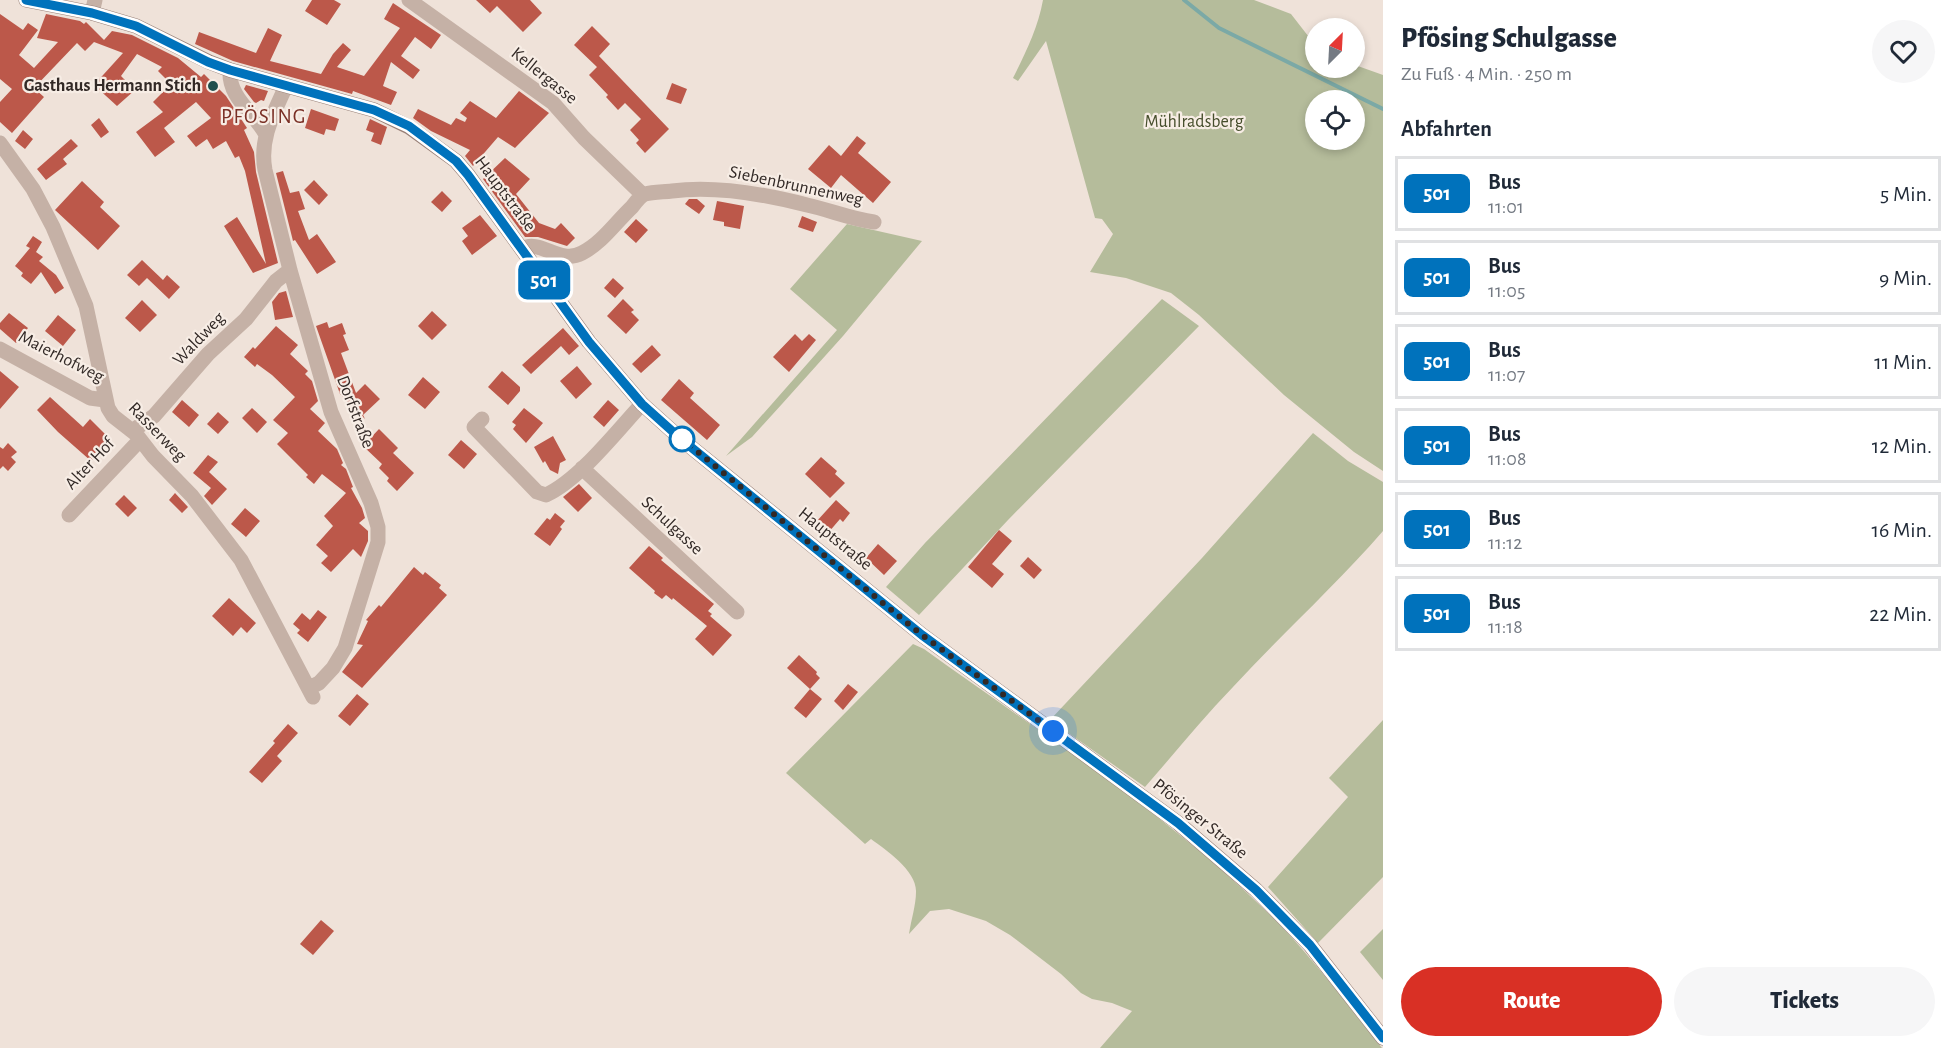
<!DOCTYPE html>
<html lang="de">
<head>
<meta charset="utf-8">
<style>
	body { margin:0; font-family:"Alegreya Sans",sans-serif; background:#f6f6f7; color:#1f2937; height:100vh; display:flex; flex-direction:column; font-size:22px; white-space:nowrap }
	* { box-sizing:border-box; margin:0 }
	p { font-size:20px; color:#747a83 }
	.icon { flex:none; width:33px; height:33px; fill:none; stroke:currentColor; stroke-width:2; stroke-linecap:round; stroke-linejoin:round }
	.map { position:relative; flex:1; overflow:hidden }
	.panel { display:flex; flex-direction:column; background:#fff; width:570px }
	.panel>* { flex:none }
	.badge { padding:0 12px; border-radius:9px; font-size:21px; line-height:39px }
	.needle { width:39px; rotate:24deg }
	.tools { position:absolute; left:1305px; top:18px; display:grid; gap:12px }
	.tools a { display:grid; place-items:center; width:60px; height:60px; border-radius:50%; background:#fff; box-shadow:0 3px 9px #0003; font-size:30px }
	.you { position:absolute; width:30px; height:30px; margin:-15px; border:4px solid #fff; border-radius:50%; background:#1a73e8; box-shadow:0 0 0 9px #1a73e833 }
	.map>.badge { position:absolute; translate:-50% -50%; box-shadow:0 0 0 3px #fff }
	h2 { padding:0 18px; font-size:22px; line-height:54px }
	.round { display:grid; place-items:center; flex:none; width:63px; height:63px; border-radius:32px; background:#f6f6f7 }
	.summary { display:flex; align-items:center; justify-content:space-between; height:102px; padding:0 18px }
	h1 { font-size:28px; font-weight:800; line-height:45px }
	.cta { display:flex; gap:12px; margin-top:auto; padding:12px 18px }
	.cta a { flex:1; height:69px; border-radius:36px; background:#d93025; color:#fff; font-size:24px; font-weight:800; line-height:69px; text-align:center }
	.cta a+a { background:#f6f6f7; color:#1f2937 }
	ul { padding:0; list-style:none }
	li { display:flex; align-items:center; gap:18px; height:75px; margin:0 12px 9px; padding:0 6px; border:3px solid #e0e1e3; border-radius:0px }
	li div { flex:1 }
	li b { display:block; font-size:22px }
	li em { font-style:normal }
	li .badge { min-width:66px; font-weight:700; text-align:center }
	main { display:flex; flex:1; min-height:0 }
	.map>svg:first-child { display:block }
	.green { fill:#b5bc9b; fill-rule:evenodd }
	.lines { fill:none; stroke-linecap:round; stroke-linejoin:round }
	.stream { stroke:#7ba9a6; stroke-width:4 }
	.building { fill:#bc584a }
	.street { stroke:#c5b1a6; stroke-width:15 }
	.secondary { stroke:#998078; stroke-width:15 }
	.line-casing { stroke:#fff; stroke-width:14 }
	.line { stroke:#0072bc; stroke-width:9 }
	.walk { stroke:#322926; stroke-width:6; stroke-dasharray:0 10.8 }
	.poi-dot { fill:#20504e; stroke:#f7ede5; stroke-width:2 }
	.stop-dot { fill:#fff; stroke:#0072bc; stroke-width:3 }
	.labels { text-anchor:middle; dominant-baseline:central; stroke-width:4.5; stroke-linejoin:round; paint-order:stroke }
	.street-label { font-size:18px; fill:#322926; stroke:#f7ede5 }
	.poi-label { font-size:18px; font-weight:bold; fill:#322926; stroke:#f7ede5; text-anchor:end }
	.park-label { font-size:18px; fill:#464e2c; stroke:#f7ede5 }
	.quarter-label { font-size:21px; letter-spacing:1.5px; fill:#7a3026; stroke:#f7ede5 }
</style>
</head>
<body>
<main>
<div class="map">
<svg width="1383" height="1048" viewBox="0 0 1383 1048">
	<rect width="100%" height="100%" fill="#efe2d9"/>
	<path class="green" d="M1043,0H1254L1291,14L1312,41L1310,49L1315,51L1316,68H1354L1355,65L1383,75V471L1354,452L1284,395L1199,315L1171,293L1126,278L1090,272L1113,234L1102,219L1095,218L1046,41L1018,81L1013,78C1026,52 1038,28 1043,0ZM1316,100H1354V140H1316Z
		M847,224L922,241L843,336L782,404L752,437L726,456L837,330L790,289Z
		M1162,299L1199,326L1008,520L919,615L886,587L925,543Z
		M1313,433L1348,461L1383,482V531C1336,585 1282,634 1233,687C1202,719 1174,754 1145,787L1050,720L1202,558Z
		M913,644L924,649C1039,732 1162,810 1264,909C1308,951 1344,1001 1382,1048H1100L1132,1011L1112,1003L1092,999L1081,993L1061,974L1010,935L986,921L949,909L930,911L909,934C911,920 916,905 916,892C917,871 886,850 871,839L865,844L786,773Z
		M1383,720V877L1318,943L1268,887L1348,797L1329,778Z
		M1383,929V980L1360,952Z"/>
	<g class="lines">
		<path class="stream" d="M1184,0L1219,28L1383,109"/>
	</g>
	<path class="building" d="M312,0H334L341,4L327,25L305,11Z
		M476,0H530L542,13L523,32L497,6L490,13Z
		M393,3L441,35L431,49L415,37L401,56L420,70L413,79L391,62L383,86L397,92L391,105L353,91L352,94L233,61L195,44L199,32L256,53L268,28L282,35L270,61L321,74L333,54L343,43L351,50L337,67L364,76L400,28L384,19Z
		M0,14L23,30L28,23L38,30L19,55L34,68L58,42L37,38L46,14L80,21L84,24L86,22L104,40L112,31L132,35L178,58L201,77L204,74L226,96L247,128L244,130L254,152L256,172L278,263L253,273L224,226L237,217L266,264L245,171L239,156L235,158L226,141L213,149L207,139L196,147L187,136L211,118L196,102L164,128L175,142L155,157L136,132L163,112L153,102L171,84L158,71L162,67L137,54L121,76L135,90L117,106L94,85L123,53L94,42L85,51L77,43L34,88L44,97L12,133L0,122V102L12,89L0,79Z
		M592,26L610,44L599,56L669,129L645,153L636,143L639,140L630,130L641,119L625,103L618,110L606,97L608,95L589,75L597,67L574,45Z
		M672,83L687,89L681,104L666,99Z
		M246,85L268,91L264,101L261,100L256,103L254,102L244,89Z
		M519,91L549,113L515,148L498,137L473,166L465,156L470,150L431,131L413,118L418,109L451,125L456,118L465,122L467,118L460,113L470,101L496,118Z
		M311,109L339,119L335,131L326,129L324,135L305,128Z
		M99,118L109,132L101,138L91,125Z
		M370,119L387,127L381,145L371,141L374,133L366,130Z
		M23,130L33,139L25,149L15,141Z
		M857,136L866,143L858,153L891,182L873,203L841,175L831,188L808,169L829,145L841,156Z
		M71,139L78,146L63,159L67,164L46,180L37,169Z
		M505,158L530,179L516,194L539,223L555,229L561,223L575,238L567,246L538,237H525L483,179Z
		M283,171L290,193L299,191L305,209L298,211L309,240L317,234L336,262L317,274L295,240L293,241L276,173Z
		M314,180L328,195L319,205L304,190Z
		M82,181L104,202L100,207L120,226L98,250L55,210Z
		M442,191L452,201L442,212L431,202Z
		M689,199H697L705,206L699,214L685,204Z
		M717,201L744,206L740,229L724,226V222L713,220Z
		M480,215L497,236L472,255L462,241L468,236L462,228Z
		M802,216L817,222L813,232L798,227Z
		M636,219L648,230L636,243L624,232Z
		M33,236L42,242L36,252L43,257L39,261L56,275L64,288L55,294L41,272L31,284L21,276L23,273L15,266L30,248L26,246Z
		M142,260L163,280L167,275L180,287L169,299L147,278L139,286L127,275Z
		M613,278L624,288L615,298L604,288Z
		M286,291L293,317L275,320L272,302L279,293Z
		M623,299L634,310L631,312L639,320L626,334L607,316Z
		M142,300L157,315L140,332L125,318Z
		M432,311L447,325L432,340L418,326Z
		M9,313L28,328L16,343L0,329V323Z
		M58,315L76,330L63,346L45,331Z
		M327,322L329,328L342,323L346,334L343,335L349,350L341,353L356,393L365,384L380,399L363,415L365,419L340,394L316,326Z
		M276,326L298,345L290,354L308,371L305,374L312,381L318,401L310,409L325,423L318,431L337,449L343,463L341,465L346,469L353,487L351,488L362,508L365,518L359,523L368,531V541L361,557L353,549L331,572L321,563L328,556L316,545L333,526L324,516L346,493L322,474L314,484L306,477L308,475L277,444L288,433L273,420L295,397L272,375L257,364L255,367L244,357L253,347L255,349Z
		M563,328L579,346L569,355L561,346L531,374L522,365Z
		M795,334L802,341L809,334L816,340L789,372L773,357Z
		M652,345L661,355L641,373L632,364Z
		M577,366L592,384L576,399L560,381Z
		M0,371L19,387L0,409Z
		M502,371L520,387V391L508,405L488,387Z
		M423,377L440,392L425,409L408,395Z
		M679,379L694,393L690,398L720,425L707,440L661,400Z
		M50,397L83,427L90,419L111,440L91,461L58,432L37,410Z
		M182,400L199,415L189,427L172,412Z
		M608,400L619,410L604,427L593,417Z
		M252,408L267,422L257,433L242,418Z
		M524,408L543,423L526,443L513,429L516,425L512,422Z
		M218,412L229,422L218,434L207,424Z
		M379,429L398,448L393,453L414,473L397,491L387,481L389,478L379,468L382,464L363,446Z
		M553,436L566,460L560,463L558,474L550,470L545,461L543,463L534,447Z
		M461,440L477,454L464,469L448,455Z
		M8,443L17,452L11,457L16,462L8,471L3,466L0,469V447L3,449Z
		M208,455L218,462L209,472L227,489L212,505L204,496L211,488L193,473Z
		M821,457L837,471L835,474L845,483L830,498L805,474Z
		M579,484L592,498L578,512L563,497Z
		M175,493L188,507L182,513L169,500Z
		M124,495L137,508L128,517L115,504Z
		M836,500L850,513L843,522L840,519L828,533L816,522Z
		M245,508L260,521L246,537L231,524Z
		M555,513L565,521L560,527L562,529L550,546L534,534L547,518L550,520Z
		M999,530L1012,541L992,564L1004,574L992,588L968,567Z
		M878,544L897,561L884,575L866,558Z
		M649,546L663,558L661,560L714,604L708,611L712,614L710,616L732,635L713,656L695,639L707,626L673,598L672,600L666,595L662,599L654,593L655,591L629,568Z
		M1028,557L1042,570L1034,579L1020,566Z
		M414,567L423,575L425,572L441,585L439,588L447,595L362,688L342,672L363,645L357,644L368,621L366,620L379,605L381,607Z
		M229,598L256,623L247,633L241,627L233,636L212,616Z
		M318,610L327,617L308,642L297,633L300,630L293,624L302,613L310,620Z
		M799,655L817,672L816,674L820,678L810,689L787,668Z
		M848,684L858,692L843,710L834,701Z
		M810,689L822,699L806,718L794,708Z
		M357,694L369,704L350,726L338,716Z
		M288,724L298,733L277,756L282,761L262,783L249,772L275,743L273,741Z
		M321,920L334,931L313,955L300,944Z"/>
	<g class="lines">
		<path class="street" d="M409,0L553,103L584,138L643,195
			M92,13L95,0
			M230,70C228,97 253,112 265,133
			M286,86C274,113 259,139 265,170L290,270L331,412L371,503L378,527V542L345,648L333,668L319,683L309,688
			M0,143L33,189L53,227L86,306L108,408L113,416L136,434L153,456L192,496L241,560L313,697
			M522,249C540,238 559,265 582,253C602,243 616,222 632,207C635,203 640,196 645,194C653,192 664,192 672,191C716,185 764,194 807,205C830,210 851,219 874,222
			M0,349L90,398L105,400
			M482,419L474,427L537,492L546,495C579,480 616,432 642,404
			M132,431L154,416L208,354L246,319L276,281L290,270
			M582,468L737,612
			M69,515L139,441"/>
		<path class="secondary" d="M26,0L92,13L136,26L209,62L230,70L374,110L409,127L456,161L468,175L589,342L642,404L681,439L922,635L1178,823L1256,890L1310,945L1383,1038"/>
	</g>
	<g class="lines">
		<defs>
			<path id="line" d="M26,0L92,13L136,26L208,62L230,70L374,110L409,126L456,161L468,175L589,342L642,404L681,439L922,635L1178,823L1256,890L1310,945L1383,1038"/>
		</defs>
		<use href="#line" class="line-casing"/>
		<use href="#line" class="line"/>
		<path class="walk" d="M682,439L922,635L1053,731"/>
	</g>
	<circle class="poi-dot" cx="213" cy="86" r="6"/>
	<circle class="stop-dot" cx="682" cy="439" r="12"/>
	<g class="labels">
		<g class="street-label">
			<text transform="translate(544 76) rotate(39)">Kellergasse</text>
			<text transform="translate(796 186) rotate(12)">Siebenbrunnenweg</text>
			<text transform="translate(505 194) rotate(53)">Hauptstraße</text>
			<text transform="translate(199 339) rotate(-46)">Waldweg</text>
			<text transform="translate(61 357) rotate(27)">Maierhofweg</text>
			<text transform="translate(355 412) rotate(69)">Dorfstraße</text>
			<text transform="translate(157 432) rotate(46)">Rasserweg</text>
			<text transform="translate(90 464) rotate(-47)">Alter Hof</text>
			<text transform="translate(672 526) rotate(43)">Schulgasse</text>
			<text transform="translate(835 539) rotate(39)">Hauptstraße</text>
			<text transform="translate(1200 819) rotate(39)">Pfösinger Straße</text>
		</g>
		<g class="poi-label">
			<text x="201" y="86">Gasthaus Hermann Stich</text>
		</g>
		<g class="park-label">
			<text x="1194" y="122">Mühlradsberg</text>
		</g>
		<g class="quarter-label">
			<text x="264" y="116">PFÖSING</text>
		</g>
	</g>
</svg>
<div class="tools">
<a><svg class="needle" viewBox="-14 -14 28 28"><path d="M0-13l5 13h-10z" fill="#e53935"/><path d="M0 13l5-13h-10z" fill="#747a83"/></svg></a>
<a><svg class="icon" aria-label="locate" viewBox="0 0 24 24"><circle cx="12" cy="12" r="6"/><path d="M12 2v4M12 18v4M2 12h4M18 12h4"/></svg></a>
</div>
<div class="you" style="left:1053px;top:731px"></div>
<b class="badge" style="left:544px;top:280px;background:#0072bc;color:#fff">501</b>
</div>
<section class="panel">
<div class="summary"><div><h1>Pfösing Schulgasse</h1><p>Zu Fuß · 4 Min. · 250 m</p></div><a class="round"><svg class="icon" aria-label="heart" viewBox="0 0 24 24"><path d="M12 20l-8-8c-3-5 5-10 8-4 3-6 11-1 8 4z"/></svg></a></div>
<h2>Abfahrten</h2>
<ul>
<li><span class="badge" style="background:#0072bc;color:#fff">501</span><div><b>Bus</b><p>11:01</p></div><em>5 Min.</em></li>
<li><span class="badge" style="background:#0072bc;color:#fff">501</span><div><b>Bus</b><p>11:05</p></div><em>9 Min.</em></li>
<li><span class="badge" style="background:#0072bc;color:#fff">501</span><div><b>Bus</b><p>11:07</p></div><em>11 Min.</em></li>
<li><span class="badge" style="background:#0072bc;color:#fff">501</span><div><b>Bus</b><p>11:08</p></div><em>12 Min.</em></li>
<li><span class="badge" style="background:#0072bc;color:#fff">501</span><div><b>Bus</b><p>11:12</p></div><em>16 Min.</em></li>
<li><span class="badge" style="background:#0072bc;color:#fff">501</span><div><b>Bus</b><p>11:18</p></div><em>22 Min.</em></li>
</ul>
<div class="cta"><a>Route</a><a>Tickets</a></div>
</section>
</main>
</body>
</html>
